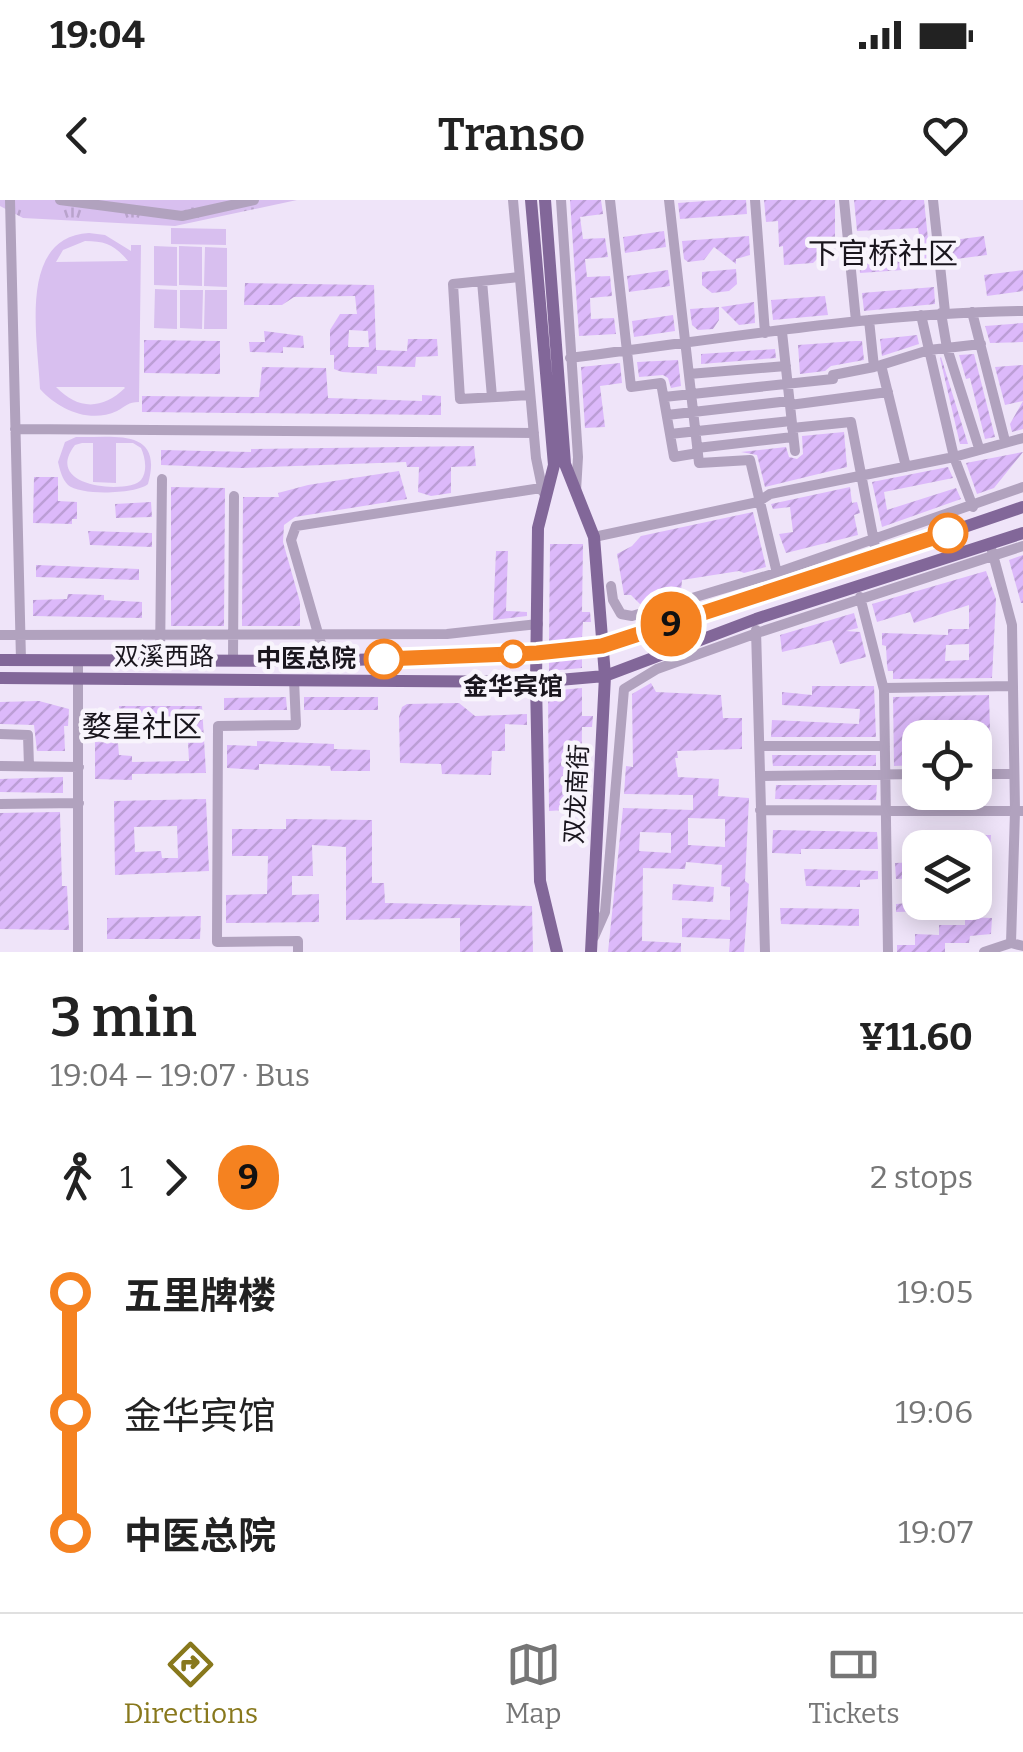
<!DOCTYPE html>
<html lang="en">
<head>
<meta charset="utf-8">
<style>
	body { margin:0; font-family:Bitter,"Noto Sans SC",serif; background:#f2f2f2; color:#222; height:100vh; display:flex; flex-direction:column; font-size:38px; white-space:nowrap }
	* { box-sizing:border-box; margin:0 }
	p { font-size:32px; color:#767676 }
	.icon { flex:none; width:55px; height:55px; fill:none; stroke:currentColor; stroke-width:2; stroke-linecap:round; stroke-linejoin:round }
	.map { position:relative; height:752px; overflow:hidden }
	.sheet { display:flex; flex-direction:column; background:#fff; flex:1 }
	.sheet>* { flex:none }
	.badge { padding:0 20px; border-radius:32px; font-size:35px; line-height:65px }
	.fabs { position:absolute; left:902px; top:520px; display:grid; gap:20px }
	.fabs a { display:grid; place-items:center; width:90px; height:90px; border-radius:20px; background:#fff; box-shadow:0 5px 25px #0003; font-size:50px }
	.map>.badge { position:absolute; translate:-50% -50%; box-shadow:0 0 0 5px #fff }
	.legs { display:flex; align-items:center; gap:15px; height:110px; padding:0 50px; font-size:32px }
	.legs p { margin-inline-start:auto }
	.summary { display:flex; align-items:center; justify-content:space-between; height:170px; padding:0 50px }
	h1 { font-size:55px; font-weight:600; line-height:75px }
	ul { padding:0 50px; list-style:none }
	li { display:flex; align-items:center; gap:35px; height:120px; font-size:38px }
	li i { display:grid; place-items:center; width:15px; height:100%; margin:0 12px; background:currentColor }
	li i::after { content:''; width:25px; height:25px; margin:-12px; border:8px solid; border-radius:50%; background:#fff }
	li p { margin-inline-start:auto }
	li:first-child i { background:linear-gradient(#0000 50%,currentColor 0) }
	li:last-child i { background:linear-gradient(currentColor 50%,#0000 0) }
	.status { display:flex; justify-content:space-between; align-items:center; height:70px; padding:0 50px; background:#fff; direction:ltr }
	.status svg { height:28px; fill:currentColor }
	header { display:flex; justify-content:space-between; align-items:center; height:130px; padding:0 50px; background:#fff; font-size:45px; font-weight:600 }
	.menu { display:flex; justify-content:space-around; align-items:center; height:140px; border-top:2px solid #e0e0e0; background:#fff; font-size:28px; color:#767676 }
	.menu a { display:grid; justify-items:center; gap:5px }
	.menu .current { color:#88781c }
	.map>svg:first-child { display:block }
	.grass { fill:url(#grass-tufts) }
	.garden { fill:#d8bfef; fill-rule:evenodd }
	.building { fill:url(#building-hatch); fill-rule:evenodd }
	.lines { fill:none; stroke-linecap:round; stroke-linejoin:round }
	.minor { stroke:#b1a2be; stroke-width:10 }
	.major { stroke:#826799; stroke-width:12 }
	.line-1-casing { stroke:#fff; stroke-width:22 }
	.line-1 { stroke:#f58220; stroke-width:15 }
	.stop-1-dot { fill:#fff; stroke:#f58220; stroke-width:5 }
	.labels { text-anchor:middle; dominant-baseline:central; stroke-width:9; stroke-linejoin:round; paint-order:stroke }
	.street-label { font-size:25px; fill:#1a161e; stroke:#f8f4fc }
	.stop-label { font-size:25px; font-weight:bold; fill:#1a161e; stroke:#f8f4fc; text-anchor:end }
	.quarter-label { font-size:30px; fill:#1a161e; stroke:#f8f4fc }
</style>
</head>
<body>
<div class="status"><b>19:04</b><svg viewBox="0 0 49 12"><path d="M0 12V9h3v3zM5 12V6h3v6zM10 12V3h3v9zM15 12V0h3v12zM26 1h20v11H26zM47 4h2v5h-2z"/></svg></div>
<header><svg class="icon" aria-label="back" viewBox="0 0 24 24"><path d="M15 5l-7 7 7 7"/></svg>Transo<svg class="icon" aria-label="heart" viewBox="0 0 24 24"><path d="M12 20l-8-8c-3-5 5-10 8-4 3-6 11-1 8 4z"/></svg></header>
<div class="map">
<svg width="1023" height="752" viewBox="0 0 1023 752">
	<defs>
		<pattern id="grass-tufts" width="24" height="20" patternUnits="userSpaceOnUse" patternTransform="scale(2.5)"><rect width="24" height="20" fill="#d8bfef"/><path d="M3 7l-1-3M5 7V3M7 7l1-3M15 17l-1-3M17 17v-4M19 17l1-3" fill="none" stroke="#b9a3cc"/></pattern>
		<pattern id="building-hatch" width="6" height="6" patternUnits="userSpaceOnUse" patternTransform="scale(2.5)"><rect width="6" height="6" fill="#dcb9fa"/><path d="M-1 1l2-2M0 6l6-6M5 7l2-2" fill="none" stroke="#bc9ed6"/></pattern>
	</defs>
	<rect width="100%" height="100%" fill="#efe4f9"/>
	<path class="grass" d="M0,0H297L175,26L23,18L0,6Z"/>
	<path class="garden" d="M171,28L226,29V45L171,44Z
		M89,33L105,35L131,51V45H141L139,202C128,202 126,206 117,211C89,224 58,209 40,189C38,139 17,37 89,33ZM85,41C105,41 115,45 128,61L56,62L63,50ZM56,187H124L125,188C102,210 78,210 56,187Z
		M154,46L177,47V86L154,85Z
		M179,46L202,47V86L179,85Z
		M205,47L227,48V87L204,86Z
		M155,89L177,90V129L154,128Z
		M180,90H203L202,129L180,128Z
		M205,90H227V129H204Z
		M76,237C114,238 164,227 148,284C137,294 80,296 68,285C62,279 60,270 58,262L65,242ZM82,243H93V282L116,283V243H133L141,248C145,257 148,271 141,280C130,294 41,289 75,245Z"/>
	<path class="building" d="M570,0H601L603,14L580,17L583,39L605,38L608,57L585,59L587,77L610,76L612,96L590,98L591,119L614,118L616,134L579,136Z
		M719,0H746L747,14L680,19L678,3Z
		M764,0H835V40L832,46L819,52V57L813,63L784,65L783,46L779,47L778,21L766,22Z
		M854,0H924L931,68L860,73L859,58L922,53L918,28L857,31Z
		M664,31L666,47L625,53L623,37Z
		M749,36L750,55L736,59V64L714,47L704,60L688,62L684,59L682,41Z
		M984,36L987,55L948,60L946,41Z
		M736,69L737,84L729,91L712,93L702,85V72Z
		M668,70L670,86L629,92L627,76Z
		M1023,70V91L987,96L984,75Z
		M245,83L374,85L376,150L407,151L408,139H437L438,156L416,157L415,167L377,166V174L342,172L334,169V155H330V130L340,114H357L355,96L294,97L282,105H244ZM349,130L368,131L369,147H348Z
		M934,87L935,104L864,111L862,93Z
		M825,96L828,115L773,120L771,100Z
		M754,102L755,123L739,125L721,107Z
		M719,107V120L713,129L698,130L692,125L690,109Z
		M673,115L675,131L634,137L632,121Z
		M1023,123V142L990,143L985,126Z
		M264,131L303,136L304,148L283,147V153L250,152L249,142H265Z
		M917,135L919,144L882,156L880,139Z
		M144,140L220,141V174L144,173Z
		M855,141H862L864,160L831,166L825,171L800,174L798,145Z
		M775,149L776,158L701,164V154Z
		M974,154L995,237L985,239L970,178L966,179L959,155Z
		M940,158L941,157L968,244H960Z
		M678,160L681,186L671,188L668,178L663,175L639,177L637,162Z
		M620,163L622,183L600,186L605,227L585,228L581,167Z
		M1023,165V229L1012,232L1010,224L1023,201L1005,205L995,167Z
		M262,167L326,168L328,198L422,201V195L441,196V215L142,212V196L259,197Z
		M844,232L847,267L765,287L757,255L741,252L786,247L789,257L797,259L803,254L802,236Z
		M474,246L476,266L451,267V293L431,296L418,292L419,267H407L406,262L242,268L161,265V250L251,252V249Z
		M1023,252L994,288L977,294L966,263Z
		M948,267L953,278L884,292L887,310L956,288L961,299L882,327L872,282Z
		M399,271L407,299L295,317L284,325L283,342L300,402V426H242L243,297H279L278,293L308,285Z
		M34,277H58V301L77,302V319H72V324L33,323Z
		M171,287L225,288L224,426H171Z
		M850,287L852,303L857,302L860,313L854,315L858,335L786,353L779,334L793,332L790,307L773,309L771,304Z
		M151,302L152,317L116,318L115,304Z
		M753,312L766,367L744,373L739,371L682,380L681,392L640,404L631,395H624L617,354L632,346L641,336Z
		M88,331L152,333V347L90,345Z
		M550,344H583L582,412H590L591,422H583L582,438L549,442Z
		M496,351H508L506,411L527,412V416L493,420Z
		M1023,355V403H1021L1009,360Z
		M36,365L139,369V380L36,377Z
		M986,371L996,399L992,478L893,479V471H888L887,465L886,446L882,445V433L948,435V429H969V405L914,423L910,412L877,422L872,404ZM969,444V460L945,461L946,445Z
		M68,394L104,395V400L142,402V418L33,416V400L67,399Z
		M854,413L858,428L846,431L860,432L866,457L840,464L832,440L782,452L780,435Z
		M582,458V468L549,471V462Z
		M651,483L656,492L721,495L723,518H742V549L677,551L678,558H675L678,577L719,579L718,596L749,598L745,681L749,684L744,752H729L730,739L682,737V718L730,720V687L721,686L722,665L686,662L685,669L643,668L642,741L681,743V752H608L623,608L693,610V595L624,594L626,566L633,567L632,494ZM688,618L725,619V647L688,645ZM640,632L671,633V653L639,651Z
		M812,486H874L876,537H771L772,520L859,524L860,509L782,505V492L812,495Z
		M582,488V516H593L592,527H582L581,609L549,611L548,491Z
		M989,495L991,565H975V538H920V565L894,566L893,497Z
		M286,497L287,510H224V498Z
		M304,497H378V510H304Z
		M39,501L69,509L68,526H64L65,551H37L34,525L0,524V502Z
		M459,503L475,516L527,514V525L505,524V551H492L491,575L442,574L441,564L400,563L399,517L402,507L407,504Z
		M119,506H202L206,573L132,574V580L95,579V542L118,543L119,555L132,556V562L189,561L187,524L119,526Z
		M257,541L334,544V549L370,550V571H331L330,566L259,564V570L227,568V545L257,546Z
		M772,555H876V566H773Z
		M63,577V593L0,592V579Z
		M776,585H877L876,600L775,599Z
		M206,599L209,671L115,675L114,601ZM177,626L178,658H162L161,651L135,652L134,627Z
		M60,612L62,686H67L69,730L0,729V613Z
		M286,619L372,620V683H384L385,703L532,706L533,752H460V718L346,720V647L312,645L313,676H292V695L319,694V722L226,723V695L267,694L268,656H232V629H286Z
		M773,630L877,632L878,649H801V654L772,653Z
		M964,635H991L990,651L975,653V648H964Z
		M920,662L919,678L896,679L895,663Z
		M804,669L878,671V679L860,680V687L806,686Z
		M673,684L714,687L713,702L672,700Z
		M920,702H944V711L896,712V704Z
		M780,708L859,709V726L781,724Z
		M201,716L200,739H107V718Z
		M965,717L992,718L991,734L970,736L969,743H945V752H897V745H915V734L939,735V725H965Z"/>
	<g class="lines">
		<path class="minor" d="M10,0L21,460
			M60,0L182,16L254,0
			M513,0L536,258L543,292
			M561,0L578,257L576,291
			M610,0L631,187L661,183L674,257L698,253
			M669,0L699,263L750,260L781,390
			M755,0L765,133
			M844,0L856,121
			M933,0L945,112
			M519,77L453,84L460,199L530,195
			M482,81L492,197
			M972,112L1005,241
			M941,113L947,148L979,248
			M921,115L954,257L973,307
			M869,120L874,167L881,165L906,267
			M782,132L795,251
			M570,158C721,139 871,113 1023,111
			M881,165L929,150L981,144
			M689,174L786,166
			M664,197L833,179V175L874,167
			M790,205L888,192
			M667,215L789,201
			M792,228L851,222L877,357
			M15,229L534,233
			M670,234L791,221
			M697,248L793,237
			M594,337L758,302L770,294L954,257L1023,238
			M992,351L1012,425L1015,611L1011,743
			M611,386L613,400L621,414L632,416L776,373L1023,287
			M860,397L884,490L888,752
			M756,430L765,752
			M0,435L447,434L538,424
			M78,460V752
			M160,460L162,279
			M233,461L234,296
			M326,461L291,340L296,326L541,288
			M294,480L296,525L218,526L217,742L298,741V752
			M884,488L1013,486
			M0,534L28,535L29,566
			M761,546H885
			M0,566L79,567
			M975,574H1014
			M760,576L920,574
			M0,604L79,603
			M760,610L1023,611
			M594,737L605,712L624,489L657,469L757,433L1023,346
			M984,752L1011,743L1023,746"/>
		<path class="major" d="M531,0L554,265L538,328L536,482L540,681L557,752
			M545,0L565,264L594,337L605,476L591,752
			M0,460L326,461L537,453L602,446L756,398L1023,307
			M0,478L536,482L605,476L756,419L1023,333"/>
	</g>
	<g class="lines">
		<defs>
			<path id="line-1" d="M384,459L537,453L602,446L948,333"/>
		</defs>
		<use href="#line-1" class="line-1-casing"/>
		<use href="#line-1" class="line-1"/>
	</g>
	<g class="stop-1-dot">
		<circle cx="948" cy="333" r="18"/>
		<circle cx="513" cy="454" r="12"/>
		<circle cx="384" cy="459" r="18"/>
	</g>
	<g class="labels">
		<g class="street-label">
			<text x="164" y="457">双溪西路</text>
			<text transform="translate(577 594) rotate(-87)">双龙南街</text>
		</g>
		<g class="stop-label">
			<text x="356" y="459">中医总院</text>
			<text x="513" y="487" text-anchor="middle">金华宾馆</text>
		</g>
		<g class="quarter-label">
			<text x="883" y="54">下官桥社区</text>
			<text x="142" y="527">婺星社区</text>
		</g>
	</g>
</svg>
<div class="fabs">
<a><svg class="icon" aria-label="locate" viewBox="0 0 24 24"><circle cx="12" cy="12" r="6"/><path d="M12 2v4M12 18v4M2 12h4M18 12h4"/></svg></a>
<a><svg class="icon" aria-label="layers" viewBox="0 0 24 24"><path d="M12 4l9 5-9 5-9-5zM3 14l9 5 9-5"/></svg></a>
</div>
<b class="badge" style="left:671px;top:424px;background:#f58220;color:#111">9</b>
</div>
<section class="sheet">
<div class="summary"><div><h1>3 min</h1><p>19:04 – 19:07 · Bus</p></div><b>¥11.60</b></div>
<div class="legs"><svg class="icon" aria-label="walk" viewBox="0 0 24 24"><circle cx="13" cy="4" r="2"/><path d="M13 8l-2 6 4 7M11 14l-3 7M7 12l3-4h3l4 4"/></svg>1<svg class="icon" aria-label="forward" viewBox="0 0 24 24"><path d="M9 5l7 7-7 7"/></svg><b class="badge" style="background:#f58220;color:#111">9</b><p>2 stops</p></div>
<ul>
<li><i style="color:#f58220"></i><b>五里牌楼</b><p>19:05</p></li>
<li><i style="color:#f58220"></i><span>金华宾馆</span><p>19:06</p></li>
<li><i style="color:#f58220"></i><b>中医总院</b><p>19:07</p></li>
</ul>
</section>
<nav class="menu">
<a class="current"><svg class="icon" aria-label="directions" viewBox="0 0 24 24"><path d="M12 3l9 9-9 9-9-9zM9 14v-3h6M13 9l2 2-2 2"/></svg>Directions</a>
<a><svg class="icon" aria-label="map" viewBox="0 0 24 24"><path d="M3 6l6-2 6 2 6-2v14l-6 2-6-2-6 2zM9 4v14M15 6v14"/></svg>Map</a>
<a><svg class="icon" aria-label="tickets" viewBox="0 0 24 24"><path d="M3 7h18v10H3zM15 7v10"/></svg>Tickets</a>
</nav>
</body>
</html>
